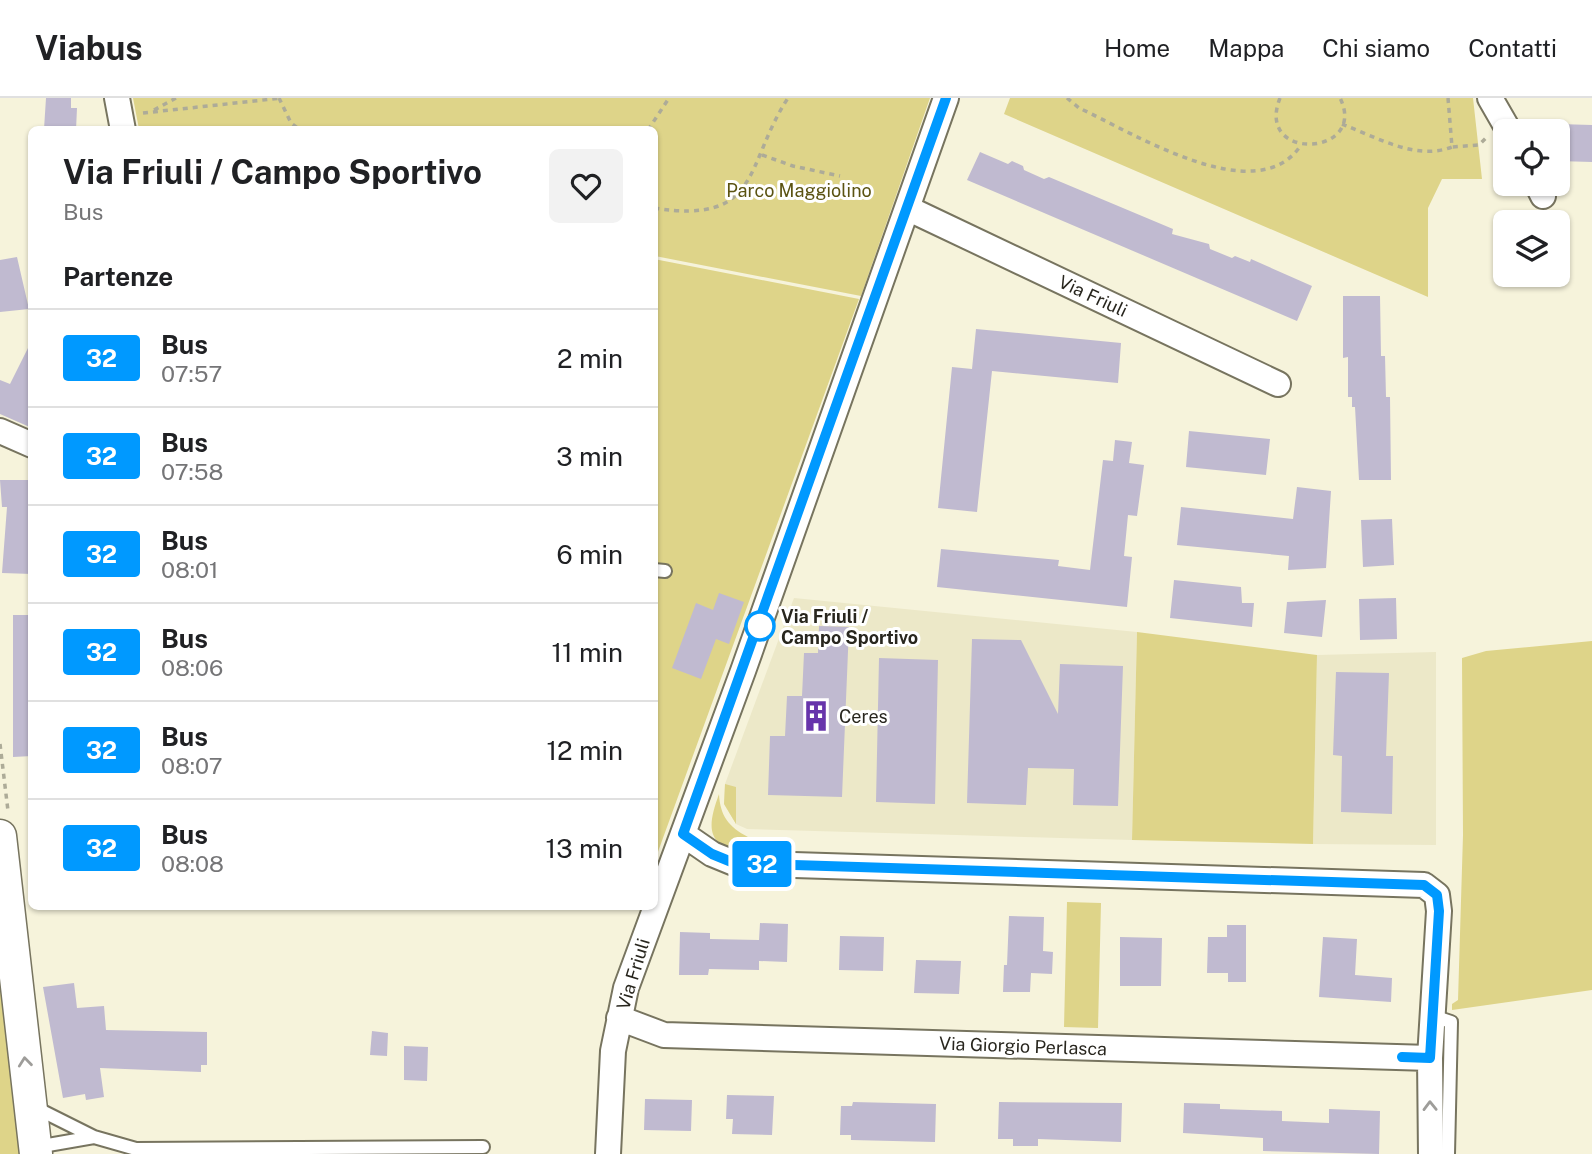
<!DOCTYPE html>
<html lang="it">
<head>
<meta charset="utf-8">
<style>
	body { margin:0; font-family:"Public Sans",sans-serif; background:#f2f2f2; color:#202124; height:100vh; display:flex; flex-direction:column; font-size:26px; white-space:nowrap }
	* { box-sizing:border-box; margin:0 }
	p { font-size:23px; color:#757577 }
	.icon { flex:none; width:38px; height:38px; fill:none; stroke:currentColor; stroke-width:2; stroke-linecap:round; stroke-linejoin:round }
	.map { position:relative; flex:1; overflow:hidden }
	.details { position:absolute; left:28px; top:28px; width:630px; height:784px; display:flex; flex-direction:column; background:#fff; border-radius:10px; box-shadow:0 2px 5px #0004 }
	.details>* { flex:none }
	.badge { padding:0 14px; border-radius:5px; font-size:24px; line-height:46px }
	.tools { position:absolute; left:1493px; top:21px; display:grid; gap:14px }
	.tools a { display:grid; place-items:center; width:77px; height:77px; border-radius:10px; background:#fff; box-shadow:0 2px 5px #0004; font-size:35px }
	.map>.badge { position:absolute; translate:-50% -50%; box-shadow:0 0 0 4px #fff }
	h2 { padding:0 35px; font-size:26px; line-height:63px }
	.round { display:grid; place-items:center; flex:none; width:74px; height:74px; border-radius:10px; background:#f2f2f2 }
	.head { display:flex; align-items:center; justify-content:space-between; height:119px; padding:0 35px }
	h1 { font-size:33px; font-weight:700; line-height:52px }
	ul { padding:0; list-style:none }
	li { display:flex; align-items:center; gap:21px; height:98px; padding:0 35px; border-top:2px solid #e0e0e0 }
	li div { flex:1 }
	li b { display:block; font-size:26px }
	li em { font-style:normal }
	li .badge { min-width:77px; font-weight:700; text-align:center }
	header { display:flex; align-items:center; gap:42px; box-sizing:border-box; height:98px; padding:0 35px; background:#fff; border-bottom:2px solid #e0e0e0 }
	header strong { font-size:33px }
	nav { display:flex; gap:38px; margin-inline-start:auto; font-size:24px }
	.map>svg:first-child { display:block }
	.built { fill:#ece8c8 }
	.green { fill:#ded489 }
	.building { fill:#c0bad0 }
	.lines { fill:none; stroke-linecap:round; stroke-linejoin:round }
	.service-casing { stroke:#77745f; stroke-width:16 }
	.minor-casing { stroke:#77745f; stroke-width:28 }
	.tertiary-casing { stroke:#77745f; stroke-width:35 }
	.path { stroke:#adab98; stroke-width:3.5; stroke-dasharray:5 5; stroke-linecap:butt }
	.service { stroke:#fff; stroke-width:12 }
	.minor { stroke:#fff; stroke-width:24 }
	.tertiary { stroke:#fff; stroke-width:32 }
	.oneway { stroke:#9e9d9a }
	.line-casing { stroke:#fff; stroke-width:16 }
	.line { stroke:#09f; stroke-width:10 }
	.stop-dot { fill:#fff; stroke:#09f; stroke-width:3.5 }
	.labels { text-anchor:middle; dominant-baseline:central; stroke-width:6; stroke-linejoin:round; paint-order:stroke }
	.park-label { font-size:18px; fill:#5b5312; stroke:#fff }
	.street-label { font-size:18px; fill:#28261e; stroke:#fff }
	.stop-label { font-size:18px; font-weight:bold; fill:#28261e; stroke:#fff; text-anchor:start }
	.poi-label { font-size:18px; fill:#28261e; stroke:#fff; text-anchor:start }
</style>
</head>
<body>
<header>
<strong>Viabus</strong>
<nav><a>Home</a><a>Mappa</a><a>Chi siamo</a><a>Contatti</a></nav>
</header>
<div class="map">
<svg width="1592" height="1056" viewBox="0 0 1592 1056">
	<rect width="100%" height="100%" fill="#f6f3db"/>
	<path class="built" d="M794,500L1137,534L1132,742L747,731L736,726L724,706L725,686Z
		M1436,554V747L1313,746L1317,557Z
		M748,739L785,740V756L747,755Z"/>
	<path class="green" d="M133,0H930L861,198L655,158L654,32L139,31Z
		M1010,0H1473L1482,81H1442L1428,110V199L1004,16Z
		M654,161L859,201L655,762Z
		M1137,534L1317,557L1313,746L1132,742Z
		M1592,543V892L1452,912V906L1458,902L1463,737L1462,560L1486,553Z
		M725,686L736,689V726L724,706Z
		M719,696C720,718 729,729 748,739L747,755C707,748 706,732 719,696Z
		M1067,804L1101,805L1098,930L1064,929Z
		M0,868L21,1056H0Z"/>
	<path class="building" d="M46,0H71V10H77L76,32L44,31Z
		M1558,26L1592,27V64L1558,63Z
		M980,54L1008,66L1012,63L1023,68L1024,72L1044,81L1049,79L1173,131L1172,136L1209,146L1210,151L1232,160L1235,158L1250,164L1251,161L1312,188L1297,223L967,82Z
		M17,159L29,211L0,214V162Z
		M1343,198H1380L1381,258H1385L1386,299H1390L1391,382H1359L1355,309H1352V299H1348V259L1343,260Z
		M976,231L1121,245L1118,285L992,273L977,414L938,410L952,269L972,271Z
		M32,242V330L0,316V282L10,286Z
		M1189,333L1270,341L1266,377L1186,369Z
		M1115,342L1132,344L1129,365L1144,367L1137,418L1128,417L1124,458L1132,459L1127,509L937,489L941,451L1059,462L1058,468L1090,472L1103,362L1113,363Z
		M0,382H32V476L2,475L7,409H2Z
		M1297,389L1331,393L1326,470L1288,472L1289,458L1177,447L1181,409L1293,421Z
		M1392,421L1394,467L1363,469L1361,422Z
		M1174,482L1241,489L1242,505H1254L1252,529L1170,520Z
		M719,495L744,504L729,546L716,541L701,581L672,570L696,505L713,512Z
		M1396,500L1397,541L1360,542L1359,501Z
		M1326,502L1322,539L1284,535L1287,504Z
		M13,517H32V658L13,659Z
		M819,528L849,529L842,699L768,697L770,638H785L787,598H802L804,555H818Z
		M972,541L1021,542L1058,616L1060,566L1123,568L1118,708L1073,707L1074,671L1028,670L1026,707L967,705Z
		M879,560L938,562L935,706L876,704Z
		M1336,574L1389,575L1386,658H1393L1392,716L1341,714L1342,658L1333,657Z
		M1009,818L1044,819L1043,853L1053,854L1052,876L1031,875L1030,894H1003L1004,867H1007Z
		M760,825L788,826L787,864L759,863V872L709,871L708,877H679L680,834L710,835V841L759,842Z
		M1227,827H1246V884H1228V875H1207L1208,839H1227Z
		M840,838L884,839L883,873L839,872Z
		M1120,839L1162,840L1161,888H1120Z
		M1323,839L1357,841L1355,877L1392,880L1391,904L1319,899Z
		M916,862L961,863L959,896L914,895Z
		M74,885L77,910L104,908L106,932L207,934V967H201V974L100,970L104,999L86,1002L85,996L63,1000L43,889Z
		M372,933L388,935L387,958L370,957Z
		M404,948L428,949L427,983L404,982Z
		M727,997L774,998L772,1037L732,1036L733,1021H726Z
		M645,1001L692,1002L691,1033L644,1032Z
		M853,1004L936,1006L935,1044L851,1042V1037H840L841,1008H852Z
		M999,1004L1122,1005L1121,1044L1038,1041V1048H1013V1041H998Z
		M1184,1005L1220,1006V1011L1282,1013V1023L1329,1025V1011L1380,1013L1379,1056L1263,1053V1040L1183,1035Z"/>
	<g class="lines">
		<defs>
			<path id="service" d="M654,472L665,473
				M1433,918L1451,924L1448,1056
				M34,1009L94,1039L136,1051L483,1049
				M35,1053L48,1047L94,1039"/>
			<path id="minor" d="M117,0L123,32
				M1490,0L1509,33
				M1537,86L1543,98
				M907,110L1278,286
				M0,333L32,347
				M683,736L712,756L734,765L1424,787L1437,797L1439,813L1430,960L1431,1056
				M619,920L664,937L1430,960
				M608,1056L613,953L626,890L743,573L946,0"/>
			<path id="tertiary" d="M0,738L36,1056"/>
		</defs>
		<use href="#service" class="service-casing"/>
		<use href="#minor" class="minor-casing"/>
		<use href="#tertiary" class="tertiary-casing"/>
		<path class="path" d="M279,0L291,25L300,32
			M1067,0L1079,10C1132,34 1257,114 1301,47
			M1280,0C1254,65 1369,58 1340,0
			M1448,0L1452,49L1479,47L1487,39
			M154,12L176,0
			M143,15L282,0
			M1342,26C1376,39 1416,63 1452,49
			M648,32L669,0
			M762,57L793,68L840,78
			M654,110C762,127 744,67 788,0
			M0,646L8,713"/>
		<use href="#service" class="service"/>
		<use href="#minor" class="minor"/>
		<use href="#tertiary" class="tertiary"/>
	</g>
	<defs><path id="oneway-chevron" d="M-2-3.5L2.5 0L-2 3.5" fill="none" stroke-width="1.6" stroke-linecap="round" stroke-linejoin="round" transform="scale(1.75)"/></defs>
	<g class="oneway">
		<use href="#oneway-chevron" transform="translate(25 964) rotate(-96)"/>
		<use href="#oneway-chevron" transform="translate(1430 1008) rotate(-91)"/>
	</g>
	<g class="lines">
		<defs>
			<path id="line" d="M946,0L683,736L712,756L734,765L1424,787L1437,797L1439,813L1430,960L1402,959"/>
		</defs>
		<use href="#line" class="line-casing"/>
		<use href="#line" class="line"/>
	</g>
	<defs>
		<symbol id="building-bare" viewBox="-9 -9 18 18"><path d="M-4-6H4V6H1V3H-1V6H-4ZM-2.5-4.3h1.7v1.8h-1.7ZM.8-4.3h1.7v1.8H.8ZM-2.5-1h1.7V.8h-1.7ZM.8-1h1.7V.8H.8Z" fill="#6734ab" stroke="#fff" stroke-width="2.5" paint-order="stroke"/></symbol>
	</defs>
	<g fill-rule="evenodd">
		<use href="#building-bare" x="794" y="596" width="44" height="44"/>
	</g>
	<circle class="stop-dot" cx="760" cy="528" r="14"/>
	<g class="labels">
		<g class="park-label">
			<text x="799" y="92">Parco Maggiolino</text>
		</g>
		<g class="street-label">
			<text transform="translate(1093 198) rotate(25)">Via Friuli</text>
			<text transform="translate(633 876) rotate(-73)">Via Friuli</text>
			<text transform="translate(1023 948) rotate(2)">Via Giorgio Perlasca</text>
		</g>
		<g class="stop-label">
			<text x="781" y="518">Via Friuli /<tspan x="781" dy="21">Campo Sportivo</tspan></text>
		</g>
		<g class="poi-label">
			<text x="839" y="618">Ceres</text>
		</g>
	</g>
</svg>
<div class="tools">
<a><svg class="icon" aria-label="locate" viewBox="0 0 24 24"><circle cx="12" cy="12" r="6"/><path d="M12 2v4M12 18v4M2 12h4M18 12h4"/></svg></a>
<a><svg class="icon" aria-label="layers" viewBox="0 0 24 24"><path d="M12 4l9 5-9 5-9-5zM3 14l9 5 9-5"/></svg></a>
</div>
<b class="badge" style="left:762px;top:766px;background:#09f;color:#fff">32</b>
<section class="details">
<div class="head"><div><h1>Via Friuli / Campo Sportivo</h1><p>Bus</p></div><a class="round"><svg class="icon" aria-label="heart" viewBox="0 0 24 24"><path d="M12 20l-8-8c-3-5 5-10 8-4 3-6 11-1 8 4z"/></svg></a></div>
<h2>Partenze</h2>
<ul>
<li><span class="badge" style="background:#09f;color:#fff">32</span><div><b>Bus</b><p>07:57</p></div><em>2 min</em></li>
<li><span class="badge" style="background:#09f;color:#fff">32</span><div><b>Bus</b><p>07:58</p></div><em>3 min</em></li>
<li><span class="badge" style="background:#09f;color:#fff">32</span><div><b>Bus</b><p>08:01</p></div><em>6 min</em></li>
<li><span class="badge" style="background:#09f;color:#fff">32</span><div><b>Bus</b><p>08:06</p></div><em>11 min</em></li>
<li><span class="badge" style="background:#09f;color:#fff">32</span><div><b>Bus</b><p>08:07</p></div><em>12 min</em></li>
<li><span class="badge" style="background:#09f;color:#fff">32</span><div><b>Bus</b><p>08:08</p></div><em>13 min</em></li>
</ul>
</section>
</div>
</body>
</html>
